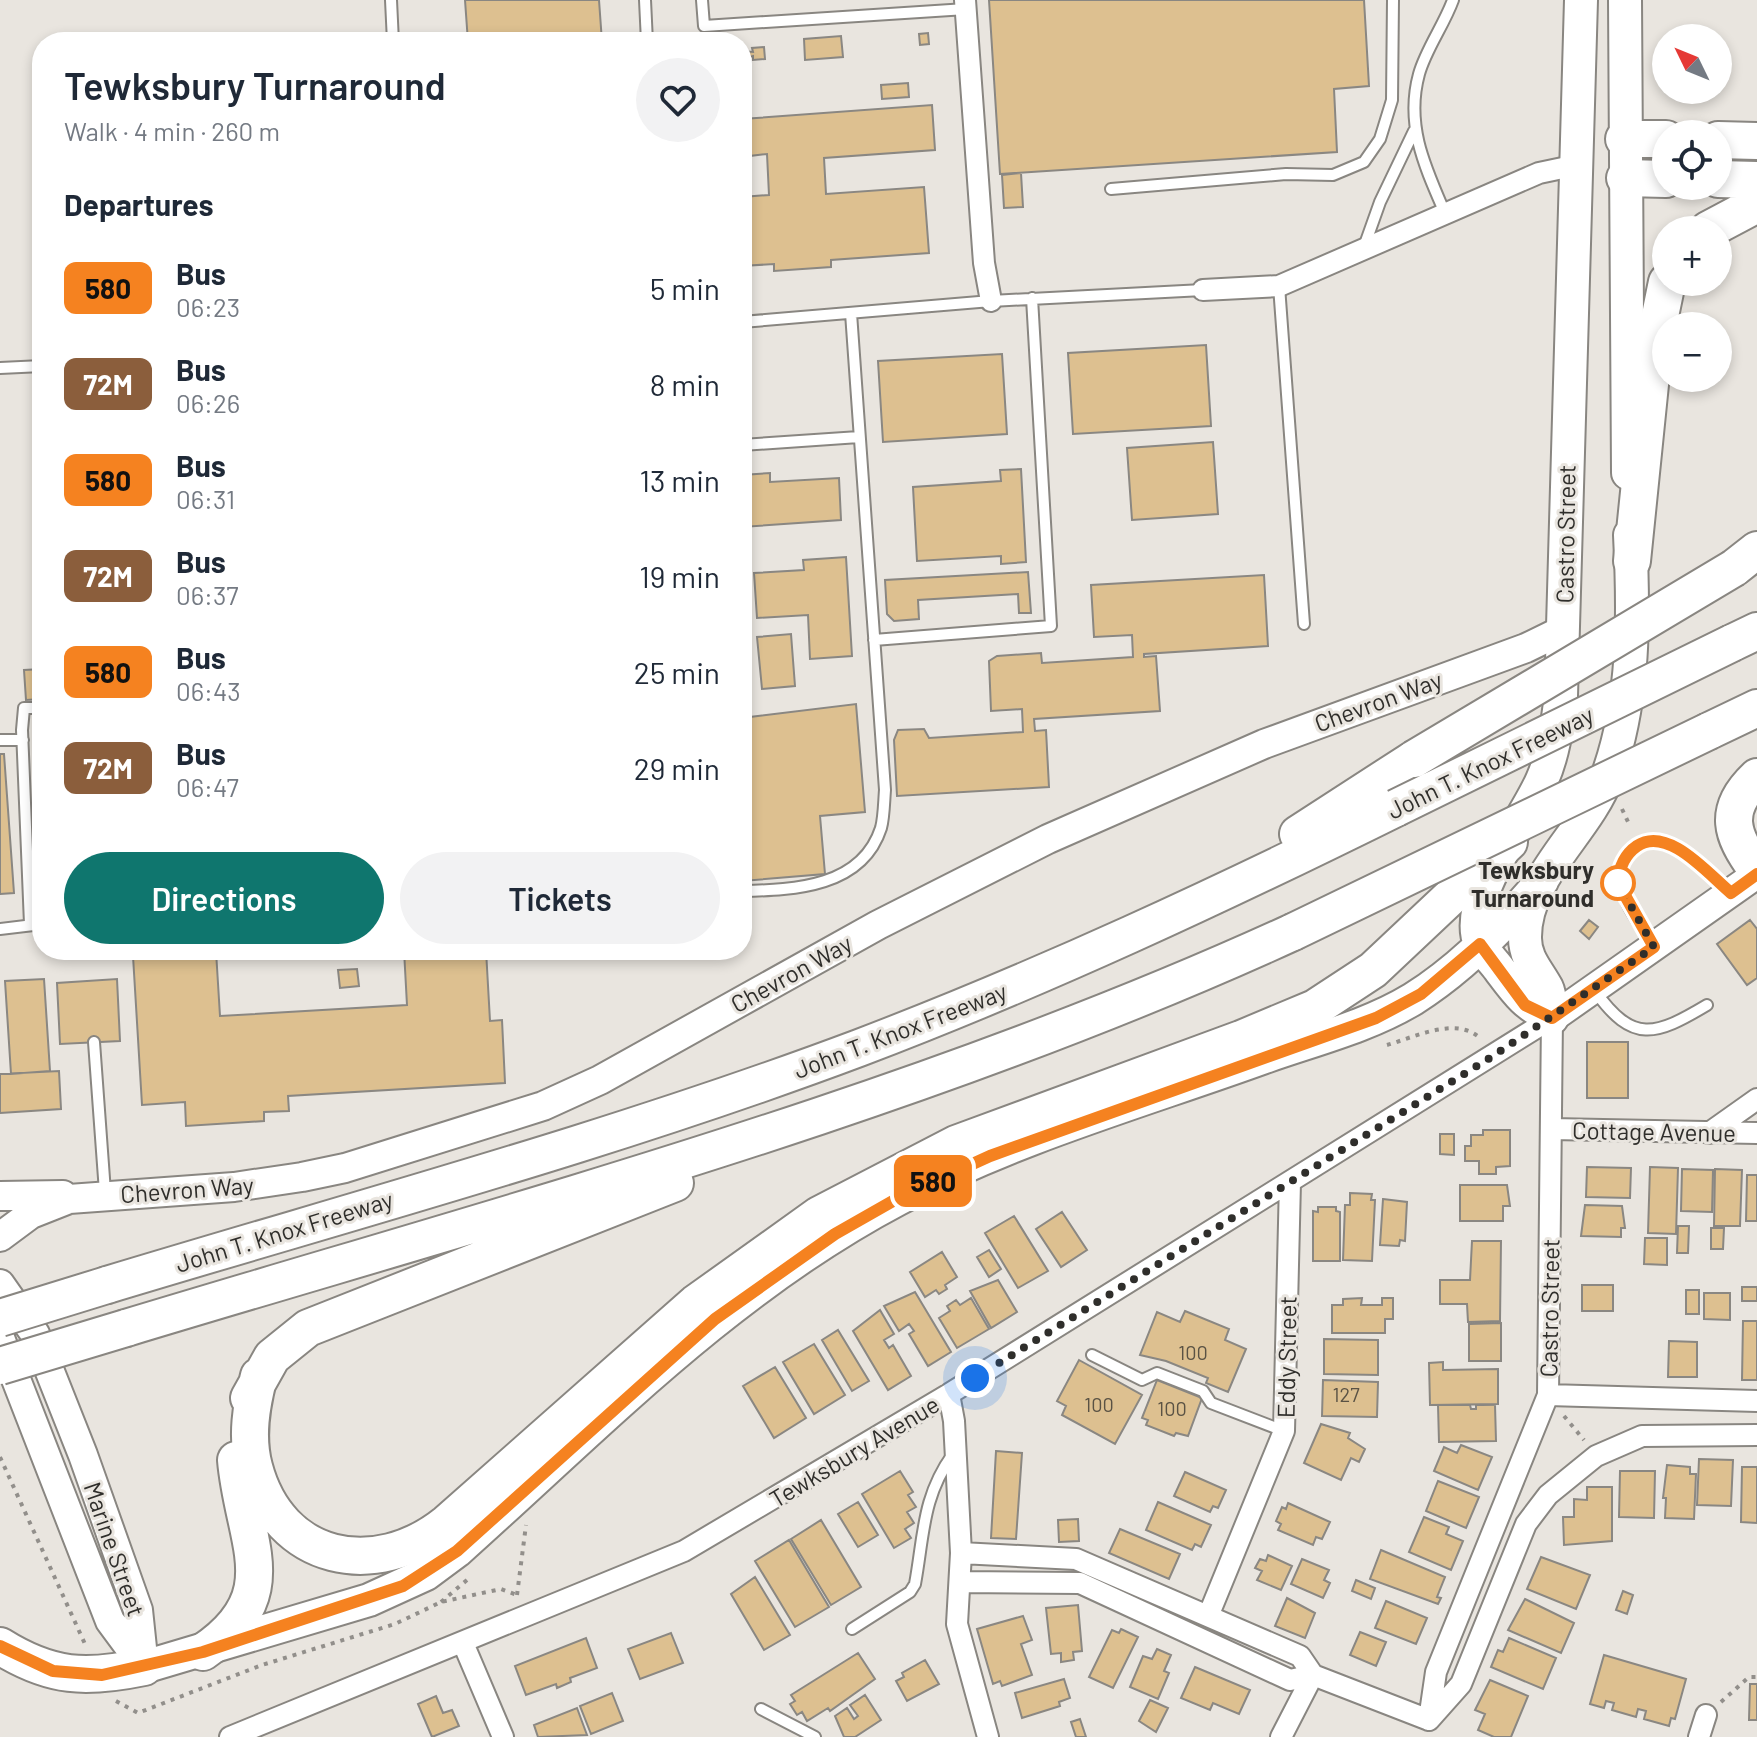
<!DOCTYPE html>
<html lang="en">
<head>
<meta charset="utf-8">
<style>
	body { margin:0; font-family:Barlow,sans-serif; background:#f2f2f3; color:#1f2937; height:100vh; display:flex; flex-direction:column; font-size:30px; white-space:nowrap }
	* { box-sizing:border-box; margin:0 }
	p { font-size:26px; color:#747a83 }
	.icon { flex:none; width:44px; height:44px; fill:none; stroke:currentColor; stroke-width:2; stroke-linecap:round; stroke-linejoin:round }
	.map { position:relative; flex:1; overflow:hidden }
	.sheet { position:absolute; left:32px; top:32px; width:720px; height:928px; display:flex; flex-direction:column; background:#fff; border-radius:32px; box-shadow:0 4px 12px #0003 }
	.sheet>* { flex:none }
	.badge { padding:0 16px; border-radius:12px; font-size:28px; line-height:52px }
	.needle { width:52px; rotate:313deg }
	.controls { position:absolute; left:1652px; top:24px; display:grid; gap:16px }
	.controls a { display:grid; place-items:center; width:80px; height:80px; border-radius:50%; background:#fff; box-shadow:0 4px 12px #0003; font-size:40px }
	.you { position:absolute; width:40px; height:40px; margin:-20px; border:6px solid #fff; border-radius:50%; background:#1a73e8; box-shadow:0 0 0 12px #1a73e833 }
	.map>.badge { position:absolute; translate:-50% -50%; box-shadow:0 0 0 4px #fff }
	h2 { padding:0 32px; font-size:30px; line-height:72px }
	.round { display:grid; place-items:center; flex:none; width:84px; height:84px; border-radius:42px; background:#f2f2f3 }
	.overview { display:flex; align-items:center; justify-content:space-between; height:136px; padding:0 32px }
	h1 { font-size:38px; font-weight:600; line-height:60px }
	.action { display:flex; gap:16px; margin-top:auto; padding:16px 32px }
	.action a { flex:1; height:92px; border-radius:48px; background:#0f766e; color:#fff; font-size:32px; font-weight:600; line-height:92px; text-align:center }
	.action a+a { background:#f2f2f3; color:#1f2937 }
	ul { padding:0; list-style:none }
	li { display:flex; align-items:center; gap:24px; height:96px; padding:0 32px }
	li div { flex:1 }
	li b { display:block; font-size:30px }
	li em { font-style:normal }
	li .badge { min-width:88px; font-weight:700; text-align:center }
	.map>svg:first-child { display:block }
	.building { fill:#ddc090; stroke:#8a8782; stroke-width:2 }
	.lines { fill:none; stroke-linecap:round; stroke-linejoin:round }
	.lane-casing { stroke:#898681; stroke-width:14 }
	.street-casing { stroke:#898681; stroke-width:24 }
	.secondary-casing { stroke:#898681; stroke-width:32 }
	.primary-casing { stroke:#898681; stroke-width:36 }
	.highway-casing { stroke:#898681; stroke-width:40 }
	.path { stroke:#928f8b; stroke-width:4; stroke-dasharray:4 6; stroke-linecap:butt }
	.lane { stroke:#fff; stroke-width:10 }
	.street { stroke:#fff; stroke-width:20 }
	.secondary { stroke:#fff; stroke-width:28 }
	.primary { stroke:#fff; stroke-width:32 }
	.highway { stroke:#fff; stroke-width:36 }
	.highway-bridge-casing { stroke:#898681; stroke-width:40; stroke-linecap:butt }
	.highway-bridge { stroke:#fff; stroke-width:36 }
	.line-casing { stroke:#fff; stroke-width:18 }
	.line { stroke:#f58220; stroke-width:12 }
	.walk { stroke:#2f2e2b; stroke-width:8; stroke-dasharray:0 14.4 }
	.stop-dot { fill:#fff; stroke:#f58220; stroke-width:4 }
	.labels { text-anchor:middle; dominant-baseline:central; stroke-width:6; stroke-linejoin:round; paint-order:stroke }
	.number-label { font-size:20px; fill:#5a5244 }
	.street-label { font-size:24px; fill:#2f2e2b; stroke:#e9e5df }
	.stop-label { font-size:24px; font-weight:bold; fill:#2f2e2b; stroke:#e9e5df; text-anchor:end }
</style>
</head>
<body>
<div class="map">
<svg width="1757" height="1737" viewBox="0 0 1757 1737">
	<rect width="100%" height="100%" fill="#e9e5df"/>
	<path class="building" d="M465,0H599L602,42H468Z
		M989,0H1364L1369,86L1334,89L1337,152L1000,174Z
		M928,33L929,44L920,45L919,34Z
		M841,36L843,57L805,60L804,39Z
		M764,47L765,59L753,60V56L742,59V51L753,52L752,48Z
		M908,83L909,97L882,99L881,85Z
		M932,105L935,150L824,158L826,194L924,187L929,253L831,260V267L774,271V264L742,266V197L769,195L767,154L750,156V162H742V119Z
		M1021,173L1023,207L1004,208L1002,175Z
		M1206,345L1211,426L1073,434L1068,353Z
		M1002,354L1007,434L883,442L878,361Z
		M1213,442L1218,514L1132,520L1127,448Z
		M1021,469L1026,562L1001,564V556L917,561L913,487L1001,481L1000,470Z
		M770,473V482L839,478L841,520L742,527V475Z
		M846,557L852,656L810,659L808,615L757,618L754,573L804,570L803,560Z
		M1028,572L1031,613H1019L1018,594L918,600L919,619L894,621L887,614L885,580Z
		M1264,575L1268,646L1144,654V657L1156,656L1160,711L1034,719L1035,731L1046,730L1049,787L897,796L894,740L898,730L924,729L929,738L1023,732L1022,709L991,711L989,661L997,656L1041,653L1042,663L1133,657L1132,635L1094,637L1091,585Z
		M791,634L795,686L762,689L757,637Z
		M42,669V699L26,700L24,670Z
		M856,704L865,812L820,816L825,874L742,881V718Z
		M0,754H4L14,893L0,894Z
		M1589,920L1598,927L1589,939L1580,931Z
		M1750,920L1757,929V978L1747,985L1717,944Z
		M404,950H486L490,1021L502,1020L505,1083L288,1096L289,1111L264,1112V1121L186,1126L185,1102L142,1105L133,956L216,951L220,1016L407,1005Z
		M357,969L359,986L340,988L338,970Z
		M44,979L50,1071L11,1074L5,981Z
		M117,979L120,1041L60,1044L57,983Z
		M1587,1042H1628V1098H1587Z
		M59,1071L61,1109L0,1113V1074Z
		M1483,1130H1510V1166L1496,1167V1174H1479V1161H1465V1146H1471V1135H1483Z
		M1440,1134H1454V1155L1440,1154Z
		M1587,1167L1631,1168L1630,1198L1586,1197Z
		M1650,1167L1678,1168L1676,1234L1648,1233Z
		M1682,1169L1713,1170L1712,1212L1681,1211Z
		M1715,1169L1742,1170L1740,1226H1714Z
		M1747,1175H1757V1221H1746Z
		M1460,1185H1507L1510,1206H1503V1221H1460Z
		M1350,1193L1372,1194L1371,1200H1375L1372,1261L1343,1260L1345,1205H1350Z
		M1383,1199L1407,1202L1405,1241L1400,1240L1399,1246L1380,1245Z
		M1585,1205L1622,1206L1625,1228H1621V1237L1581,1236Z
		M1318,1207H1336V1211L1340,1212V1261H1313V1211L1318,1212Z
		M1062,1212L1087,1250L1061,1267L1036,1229Z
		M1014,1216L1048,1271L1018,1288L985,1233Z
		M1678,1226H1689L1688,1253H1677Z
		M1711,1228H1724L1723,1249H1711Z
		M1645,1238H1667V1265L1644,1264Z
		M1472,1241H1501L1500,1321L1468,1322L1467,1304H1440V1280H1470Z
		M989,1250L1001,1269L989,1277L977,1257Z
		M942,1252L957,1277L945,1285L947,1289L939,1294L936,1290L925,1297L910,1272Z
		M998,1280L1017,1312L991,1328L970,1291Z
		M1582,1285H1613V1311H1582Z
		M1742,1287H1757V1301H1742Z
		M1686,1290H1699V1314H1686Z
		M915,1292L951,1352L928,1366L909,1334L914,1331L909,1324L899,1331L884,1306Z
		M1704,1293H1730V1320L1704,1319Z
		M971,1298L989,1329L957,1348L939,1318L950,1311L947,1306L956,1300L960,1305Z
		M1362,1298L1361,1305H1382V1298H1393V1319H1385V1333H1332V1305H1343V1299Z
		M880,1310L894,1334L884,1340L889,1348L893,1345L911,1376L888,1390L853,1331Z
		M1185,1311L1229,1329L1225,1340L1246,1349L1228,1392L1206,1383L1208,1378L1166,1361L1140,1355L1157,1312L1180,1322Z
		M1743,1321H1757V1380H1742Z
		M1501,1323V1361H1469V1324Z
		M838,1330L869,1381L852,1391L822,1340Z
		M1324,1339L1378,1340V1375L1324,1374Z
		M1669,1341L1697,1342V1377H1668Z
		M814,1344L845,1395L814,1414L783,1362Z
		M1079,1360L1142,1395L1115,1444L1062,1415L1066,1406L1057,1401Z
		M1443,1362V1370L1498,1369V1404L1430,1405L1429,1363Z
		M775,1367L806,1418L774,1438L743,1386Z
		M1157,1380L1202,1398L1188,1436L1176,1433L1174,1436L1146,1425L1148,1420L1142,1418Z
		M1323,1380L1378,1382L1377,1417L1322,1416Z
		M1438,1405H1470L1471,1409H1476V1405H1495L1496,1441L1439,1442Z
		M1321,1424L1350,1433L1348,1438L1365,1449L1359,1462L1351,1458L1341,1480L1304,1463Z
		M1461,1445L1492,1457L1478,1490L1434,1471L1444,1447L1457,1453Z
		M996,1451L1022,1453L1016,1539L991,1538Z
		M1699,1459L1733,1460L1731,1506L1697,1505Z
		M1667,1465L1690,1467V1474H1696L1694,1519L1665,1518L1666,1498H1663Z
		M1742,1467H1757V1523L1741,1522Z
		M900,1471L913,1492L908,1495L916,1507L907,1512L914,1523L905,1529L911,1538L894,1548L862,1494Z
		M1620,1471H1655L1654,1518L1619,1517Z
		M1185,1472L1226,1490L1218,1508L1213,1506L1210,1512L1174,1496Z
		M1438,1481L1479,1497L1466,1528L1426,1511Z
		M1587,1487H1612V1541L1564,1545L1563,1517H1574V1499L1587,1500Z
		M858,1502L878,1535L858,1547L838,1514Z
		M1158,1502L1211,1525L1201,1547L1195,1544L1192,1550L1146,1530Z
		M1288,1503L1330,1522L1322,1539L1316,1537L1313,1545L1278,1530L1281,1524L1276,1521L1282,1507L1286,1509Z
		M1424,1517L1449,1527L1446,1534L1463,1541L1451,1570L1409,1552Z
		M1078,1519L1079,1541L1059,1542L1058,1520Z
		M821,1520L861,1587L831,1605L791,1539Z
		M1120,1529L1180,1554L1169,1579L1109,1553Z
		M789,1540L829,1607L795,1627L755,1561Z
		M1381,1550L1445,1577L1437,1597L1441,1598L1438,1604L1370,1579Z
		M1268,1555L1292,1566L1281,1590L1257,1580L1262,1571L1255,1568L1260,1559L1266,1561Z
		M1541,1557L1590,1575L1576,1609L1527,1589Z
		M1302,1559L1329,1570L1324,1580L1330,1583L1323,1598L1291,1584Z
		M755,1577L790,1635L764,1650L731,1594Z
		M1356,1580L1375,1588L1371,1599L1352,1591Z
		M1623,1591L1633,1595L1627,1614L1616,1610Z
		M1287,1598L1315,1613L1305,1638L1275,1626Z
		M1525,1599L1574,1623L1561,1653L1508,1630Z
		M1386,1601L1427,1618L1416,1644L1375,1628Z
		M1078,1605L1082,1651L1073,1652L1074,1660L1061,1662V1653L1051,1654L1046,1608Z
		M1023,1616L1032,1640L1021,1644L1032,1675L1002,1686L1000,1681L993,1684L977,1629Z
		M1121,1629L1138,1637L1113,1688L1089,1677L1112,1630L1119,1633Z
		M1360,1632L1386,1642L1376,1666L1350,1655Z
		M671,1633L683,1663L640,1679L628,1649Z
		M586,1638L597,1668L570,1678L571,1682L557,1688L556,1684L526,1695L515,1666Z
		M1509,1638L1556,1658L1543,1689L1491,1667L1498,1650L1503,1652Z
		M1157,1649L1171,1655L1164,1671L1169,1673L1158,1699L1130,1687L1143,1656L1152,1659Z
		M858,1653L875,1679L830,1711L828,1708L807,1721L802,1712L797,1715L790,1704L795,1701L791,1695Z
		M1604,1655L1686,1679L1675,1719L1671,1718L1669,1726L1644,1719L1646,1711L1638,1709L1636,1717L1612,1710L1614,1703L1606,1701L1604,1708L1590,1704Z
		M925,1660L939,1684L907,1701L896,1681L904,1677L902,1673Z
		M1195,1667L1250,1690L1239,1714L1213,1703L1210,1710L1181,1698Z
		M1064,1679L1070,1698L1059,1702L1060,1706L1022,1718L1015,1693Z
		M1490,1680L1528,1696L1511,1737H1494L1478,1730L1485,1714L1475,1710Z
		M1750,1684H1757V1720H1749Z
		M612,1693L623,1721L591,1734L580,1706Z
		M865,1695L881,1720L855,1737H844L835,1716L847,1708L854,1719L858,1716L850,1705Z
		M436,1696L443,1713L452,1710L459,1726L432,1737L418,1704Z
		M1150,1700L1168,1708L1156,1732L1139,1721Z
		M577,1708L587,1735L538,1737L534,1725Z
		M1080,1719L1086,1737H1076L1071,1722Z"/>
	<g class="lines">
		<defs>
			<path id="lane" d="M391,0L393,42
				M645,0L647,42
				M702,0L704,26L966,9
				M1111,189L1286,174L1333,175L1364,162L1380,139L1392,100L1393,0
				M1445,213C1425,167 1405,125 1419,74C1426,49 1444,25 1453,0
				M1364,247L1380,202L1414,131
				M1279,286L1304,624
				M742,322L991,301L1203,290
				M0,368L42,366
				M742,445L859,437
				M874,640L1051,626L1032,298
				M0,740H23
				M742,891C795,890 862,887 881,828C884,817 884,802 885,790L851,313
				M30,924L22,730L24,708H42
				M0,929L42,924
				M1652,944C1635,915 1598,874 1636,846C1646,839 1660,839 1671,845C1692,856 1711,876 1729,891
				M1595,991C1633,1044 1655,1036 1707,1005
				M94,1042L105,1192
				M1092,1355L1142,1380L1157,1373L1203,1391L1211,1403L1284,1431
				M852,1629L910,1592L915,1584C924,1535 922,1497 953,1454
				M761,1709L815,1737"/>
			<path id="street" d="M965,0L984,263L991,301
				M1203,290L1279,286L1539,173L1577,165
				M1552,1129L1757,1133
				M1709,1133L1757,1099
				M949,1394L954,1421L961,1553L957,1624L988,1737
				M1548,1395L1757,1401
				M961,1553L1076,1559L1300,1656L1313,1675
				M960,1582L1080,1583L1290,1680L1313,1675L1429,1720
				M1209,1614L1284,1431L1290,1182
				M463,1643L503,1737
				M1429,1720L1436,1672L1548,1395L1552,1018
				M1429,1720L1461,1684L1526,1524L1548,1495L1596,1456L1642,1436L1757,1435
				M230,1737L684,1551L949,1394L1552,1018
				M1281,1737L1313,1675
				M1699,1737L1706,1715"/>
			<path id="secondary" d="M1552,1018L1757,874
				M0,1196L63,1195
				M0,1237L31,1214L69,1199L234,1187L302,1177L345,1168L543,1106L600,1080L878,925L1048,839L1264,744L1526,648L1563,630
				M0,1284L35,1334L83,1455L138,1610L144,1667
				M0,1338L110,1621L144,1667"/>
			<path id="primary" d="M1625,0L1628,473
				M1552,1018C1524,1004 1517,993 1499,969C1493,961 1484,952 1480,944C1461,900 1525,820 1542,780C1554,753 1557,725 1561,696L1581,0
				M1552,1018C1550,1009 1551,996 1547,988C1538,971 1525,959 1525,938C1524,877 1587,832 1607,777C1635,700 1634,615 1630,535
				M144,1667L369,1600L426,1574L457,1551C598,1425 729,1288 898,1199C1012,1138 1140,1102 1262,1058C1312,1040 1367,1027 1413,999C1461,969 1505,924 1542,881"/>
			<path id="highway" d="M1624,139H1666
				M1718,140L1757,141
				M1625,178L1666,179
				M1718,179L1757,180
				M1708,230L1757,204
				M1632,561L1654,345L1667,282
				M1734,568L1757,550
				M1732,643L1757,631
				M1709,731L1757,708
				M1757,777C1722,810 1731,836 1757,870
				M1298,834L1414,759
				M107,1285C358,1209 614,1140 859,1048C1043,978 1220,895 1396,808
				M126,1328C519,1209 920,1103 1293,932
				M259,1376C251,1406 246,1437 254,1467C279,1562 375,1581 447,1523L696,1303L819,1215L956,1144L1241,1039L1315,1008L1373,970L1509,842
				M249,1398L272,1357L308,1328L675,1183
				M0,1646C51,1678 86,1679 144,1667
				M203,1652C288,1595 243,1542 236,1460"/>
		</defs>
		<use href="#lane" class="lane-casing"/>
		<use href="#street" class="street-casing"/>
		<use href="#secondary" class="secondary-casing"/>
		<use href="#primary" class="primary-casing"/>
		<use href="#highway" class="highway-casing"/>
		<path class="path" d="M1622,809L1629,824
			M1387,1045C1415,1037 1456,1016 1480,1038
			M1564,1416L1584,1440
			M0,1457L85,1644
			M517,1595L526,1525
			M441,1602L467,1580
			M116,1701L138,1713L262,1665L395,1624L441,1602L501,1589L517,1595
			M1721,1702L1749,1677H1757"/>
		<use href="#lane" class="lane"/>
		<use href="#street" class="street"/>
		<use href="#secondary" class="secondary"/>
		<use href="#primary" class="primary"/>
		<use href="#highway" class="highway"/>
		<defs>
			<path id="highway-bridge" d="M1414,759L1734,568
				M1396,808L1732,643
				M1293,932L1709,731
				M0,1318L107,1285
				M0,1366L126,1328"/>
		</defs>
		<use href="#highway-bridge" class="highway-bridge-casing"/>
		<use href="#highway-bridge" class="highway-bridge"/>
	</g>
	<g class="lines">
		<defs>
			<path id="line" d="M0,1646L53,1671L102,1675L203,1652L403,1586L457,1551L715,1319L835,1234L900,1197L990,1156L1376,1018L1421,994L1480,944L1525,1005L1552,1018L1654,947L1618,883C1619,867 1624,855 1637,846C1668,825 1709,875 1731,893L1757,874"/>
		</defs>
		<use href="#line" class="line-casing"/>
		<use href="#line" class="line"/>
		<path class="walk" d="M975,1378L1493,1056L1654,947L1618,883"/>
	</g>
	<circle class="stop-dot" cx="1618" cy="883" r="16"/>
	<g class="labels">
		<g class="number-label">
			<text x="1193" y="1352">100</text>
			<text x="1346" y="1394">127</text>
			<text x="1099" y="1404">100</text>
			<text x="1172" y="1408">100</text>
		</g>
		<g class="street-label">
			<text transform="translate(1565 534) rotate(-89)">Castro Street</text>
			<text transform="translate(1378 701) rotate(-20)">Chevron Way</text>
			<text transform="translate(1490 762) rotate(-26)">John T. Knox Freeway</text>
			<text transform="translate(791 973) rotate(-29)">Chevron Way</text>
			<text transform="translate(900 1030) rotate(-21)">John T. Knox Freeway</text>
			<text transform="translate(1654 1131) rotate(1)">Cottage Avenue</text>
			<text transform="translate(187 1189) rotate(-4)">Chevron Way</text>
			<text transform="translate(284 1231) rotate(-17)">John T. Knox Freeway</text>
			<text transform="translate(1549 1308) rotate(-89)">Castro Street</text>
			<text transform="translate(1286 1357) rotate(-89)">Eddy Street</text>
			<text transform="translate(854 1451) rotate(-31)">Tewksbury Avenue</text>
			<text transform="translate(115 1549) rotate(71)">Marine Street</text>
		</g>
		<g class="stop-label">
			<text x="1594" y="869">Tewksbury<tspan x="1594" dy="28">Turnaround</tspan></text>
		</g>
	</g>
</svg>
<div class="controls">
<a><svg class="needle" viewBox="-14 -14 28 28"><path d="M0-13l5 13h-10z" fill="#e53935"/><path d="M0 13l5-13h-10z" fill="#747a83"/></svg></a>
<a><svg class="icon" aria-label="locate" viewBox="0 0 24 24"><circle cx="12" cy="12" r="6"/><path d="M12 2v4M12 18v4M2 12h4M18 12h4"/></svg></a>
<a>+</a>
<a>−</a>
</div>
<div class="you" style="left:975px;top:1378px"></div>
<b class="badge" style="left:933px;top:1181px;background:#f58220;color:#111">580</b>
<section class="sheet">
<div class="overview"><div><h1>Tewksbury Turnaround</h1><p>Walk · 4 min · 260 m</p></div><a class="round"><svg class="icon" aria-label="heart" viewBox="0 0 24 24"><path d="M12 20l-8-8c-3-5 5-10 8-4 3-6 11-1 8 4z"/></svg></a></div>
<h2>Departures</h2>
<ul>
<li><span class="badge" style="background:#f58220;color:#111">580</span><div><b>Bus</b><p>06:23</p></div><em>5 min</em></li>
<li><span class="badge" style="background:#8b5e3c;color:#fff">72M</span><div><b>Bus</b><p>06:26</p></div><em>8 min</em></li>
<li><span class="badge" style="background:#f58220;color:#111">580</span><div><b>Bus</b><p>06:31</p></div><em>13 min</em></li>
<li><span class="badge" style="background:#8b5e3c;color:#fff">72M</span><div><b>Bus</b><p>06:37</p></div><em>19 min</em></li>
<li><span class="badge" style="background:#f58220;color:#111">580</span><div><b>Bus</b><p>06:43</p></div><em>25 min</em></li>
<li><span class="badge" style="background:#8b5e3c;color:#fff">72M</span><div><b>Bus</b><p>06:47</p></div><em>29 min</em></li>
</ul>
<div class="action"><a>Directions</a><a>Tickets</a></div>
</section>
</div>
</body>
</html>
